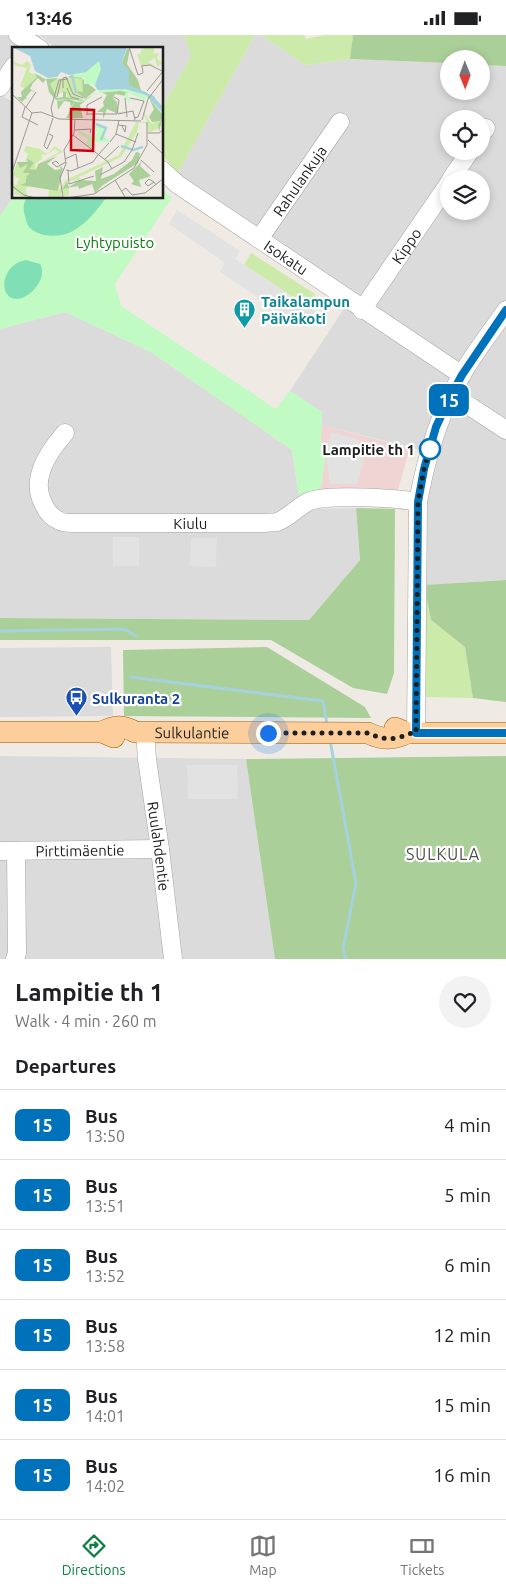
<!DOCTYPE html>
<html lang="en">
<head>
<meta charset="utf-8">
<style>
	body { margin:0; font-family:Ubuntu,sans-serif; background:#f2f2f2; color:#202124; height:100vh; display:flex; flex-direction:column; font-size:19px; white-space:nowrap }
	* { box-sizing:border-box; margin:0 }
	p { font-size:16px; color:#757577 }
	.icon { flex:none; width:28px; height:28px; fill:none; stroke:currentColor; stroke-width:2; stroke-linecap:round; stroke-linejoin:round }
	.map { position:relative; height:924px; overflow:hidden }
	.sheet { display:flex; flex-direction:column; background:#fff; flex:1 }
	.sheet>* { flex:none }
	.badge { padding:0 10px; border-radius:8px; font-size:18px; line-height:32px }
	.needle { width:32px; rotate:179deg }
	.controls { position:absolute; left:440px; top:15px; display:grid; gap:10px }
	.controls a { display:grid; place-items:center; width:50px; height:50px; border-radius:50%; background:#fff; box-shadow:0 2px 8px #0003; font-size:25px }
	.you { position:absolute; width:25px; height:25px; margin:-12px; border:4px solid #fff; border-radius:50%; background:#1a73e8; box-shadow:0 0 0 8px #1a73e833 }
	.map>.badge { position:absolute; translate:-50% -50%; box-shadow:0 0 0 2px #fff }
	h2 { padding:0 15px; font-size:19px; line-height:45px }
	.round { display:grid; place-items:center; flex:none; width:52px; height:52px; border-radius:26px; background:#f2f2f2 }
	.summary { display:flex; align-items:center; justify-content:space-between; height:85px; padding:0 15px }
	h1 { font-size:24px; font-weight:700; line-height:38px }
	ul { padding:0; list-style:none }
	li { display:flex; align-items:center; gap:15px; height:70px; padding:0 15px; border-top:1px solid #e0e0e0 }
	li div { flex:1 }
	li b { display:block; font-size:19px }
	li em { font-style:normal }
	li .badge { min-width:55px; font-weight:700; text-align:center }
	.status { display:flex; justify-content:space-between; align-items:center; height:35px; padding:0 25px; background:#fff; direction:ltr }
	.status svg { height:14px; fill:currentColor }
	.menu { display:flex; justify-content:space-around; align-items:center; height:70px; border-top:1px solid #e0e0e0; background:#fff; font-size:14px; color:#757577 }
	.menu a { display:grid; justify-items:center; gap:2px }
	.menu .selected { color:#0b8043 }
	.map>svg:first-child { display:block }
	.residential { fill:#dcdbdb; fill-rule:evenodd }
	.commercial { fill:#f0d3d3 }
	.grass { fill:#cceaaa }
	.forest { fill:#abcf99 }
	.park { fill:#c1fac3 }
	.pitch { fill:#81dfb6 }
	.parking { fill:#e2e2e2 }
	.lines { fill:none; stroke-linecap:round; stroke-linejoin:round }
	.stream { stroke:#a4d3dd; stroke-width:3 }
	.minor-casing { stroke:#a5a5a5; stroke-width:19 }
	.major-casing { stroke:#985f00; stroke-width:22 }
	.minor { stroke:#fff; stroke-width:18 }
	.major { stroke:#fcce9c; stroke-width:21 }
	.line-casing { stroke:#fff; stroke-width:11 }
	.line { stroke:#0072bc; stroke-width:8 }
	.walk { stroke:#1e1e1e; stroke-width:5; stroke-dasharray:0 9 }
	.stop-dot { fill:#fff; stroke:#0072bc; stroke-width:2.5 }
	.labels { text-anchor:middle; dominant-baseline:central; stroke-width:4.5; stroke-linejoin:round; paint-order:stroke }
	.street-label { font-size:15px; fill:#1e1e1e; stroke:#fff }
	.park-label { font-size:15px; fill:#0b7e0f; stroke:#fff }
	.culture-label { font-size:15px; font-weight:bold; fill:#0d838f; stroke:#fff; text-anchor:start }
	.stop-label { font-size:15px; font-weight:bold; fill:#1e1e1e; stroke:#fff; text-anchor:end }
	.transit-label { font-size:15px; font-weight:bold; fill:#164399; stroke:#fff; text-anchor:start }
	.neighbourhood-label { font-size:16px; letter-spacing:1px; fill:#515151; stroke:#fff }
	.inset-river { fill:none; stroke:#a4d3dd; stroke-width:2.5 }
	.inset-road { fill:none; stroke:#9b9995; stroke-width:1 }
	.view { fill:#cc000a; fill-opacity:0.15; stroke:#cc000a; stroke-width:2.5 }
	.inset-edge { fill:none; stroke:#1e1e1e; stroke-width:2.5 }
</style>
</head>
<body>
<div class="status"><b>13:46</b><svg viewBox="0 0 49 12"><path d="M0 12V9h3v3zM5 12V6h3v6zM10 12V3h3v9zM15 12V0h3v12zM26 1h20v11H26zM47 4h2v5h-2z"/></svg></div>
<div class="map">
<svg width="506" height="924" viewBox="0 0 506 924">
	<rect width="100%" height="100%" fill="#efebe4"/>
	<path class="residential" d="M0,0H184L191,21L163,71L162,14H57L41,2L33,14H14V45L4,62L14,68V161L0,181Z
		M255,0H261L305,30L350,24L449,28V56H481V30L506,31V545L424,550L426,476L431,447L438,419L321,390L322,377L290,356L354,258L178,138ZM449,84H481V116H449ZM449,144H481V176H449Z
		M65,277L151,317L292,415L299,461L321,474L356,473L360,525L309,585L0,583V294Z
		M111,612L113,681L0,682V613Z
		M0,721L246,724L275,924H0Z"/>
	<path class="commercial" d="M321,390L410,413L397,458H320L326,419H321Z"/>
	<path class="grass" d="M184,0H255L178,138L163,121V71L191,21Z
		M261,0H304L306,4L325,0H353L350,24L305,30Z
		M251,218L315,259L307,271L244,230Z
		M424,550L431,585L465,612L473,663L423,662Z"/>
	<path class="forest" d="M353,0H506V31L481,30V24H449V28L350,24Z
		M356,473L395,474L394,638L387,659L353,653L271,605H0V583L309,585L360,525Z
		M506,545V667L473,663L465,612L431,585L424,550Z
		M267,612L365,672L371,683L124,681L123,615Z
		M506,721V924H275L246,724Z"/>
	<path class="park" d="M163,156L172,162L115,249L121,271L276,374L290,356L322,377L321,419H326L320,458L299,461L292,415L151,317L65,277L0,294V181L14,161V162L27,163L25,165L47,201C77,200 88,185 106,163L162,162Z"/>
	<path class="pitch" d="M27,163V162L106,163C97,175 87,188 73,196C61,203 40,203 29,192C27,189 26,185 25,181C23,175 23,168 27,163Z
		M26,225L40,229C47,241 35,258 22,263C7,268 1,253 6,241C10,232 16,227 26,225Z"/>
	<path class="parking" d="M177,175L240,216L235,224L316,277L305,293L220,237L225,228L169,189Z
		M331,397L360,405L356,418L365,420L357,449H330L326,419Z
		M113,502H139V531H113Z
		M191,503H217L216,532L190,531Z
		M187,730H237L238,764H188Z"/>
	<g class="lines">
		<path class="stream" d="M0,596L124,594L136,601
			M131,642L323,666L327,689
			M330,705L356,848L343,914L346,924"/>
		<defs>
			<g id="minor">
				<path d="M18,0L40,14"/>
				<path d="M0,52L14,31"/>
				<path d="M481,100L486,93"/>
				<path id="s1" d="M162,135L177,149L462,340"/>
				<path d="M451,144L470,116"/>
				<path id="s2" d="M259,204L340,87"/>
				<path id="s3" d="M362,275L449,148"/>
				<path d="M450,362L471,372L506,395"/>
				<path id="s4" d="M65,398C49,416 30,443 43,468C46,475 51,482 58,485C62,488 69,488 74,488H266C269,487 274,488 277,487C289,483 298,471 310,466C329,459 397,463 418,467"/>
				<path id="s5" d="M145,697L147,724L160,814L173,924"/>
				<path d="M416,698L418,467C426,423 438,381 461,341C474,318 491,297 506,275"/>
				<path id="s6" d="M0,816L160,814"/>
				<path d="M15,924L17,918L16,816"/>
			</g>
			<g id="major">
				<path d="M395,693L407,698H506"/>
				<path d="M0,697H102L114,702"/>
				<path id="s7" d="M102,697C115,690 123,690 135,697L368,698C382,705 393,705 407,698"/>
			</g>
		</defs>
		<use href="#minor" class="minor-casing"/>
		<use href="#major" class="major-casing"/>
		<use href="#minor" class="minor"/>
		<use href="#major" class="major"/>
	</g>
	<g class="lines">
		<defs>
			<path id="line" d="M506,275L462,340L450,362L436,392L424,434L418,467L416,698H506"/>
		</defs>
		<use href="#line" class="line-casing"/>
		<use href="#line" class="line"/>
		<path class="walk" d="M268,698H368C377,702 386,705 396,703C404,702 407,698 416,698L418,467L424,434L430,414"/>
	</g>
	<defs>
		<symbol id="building-pin" viewBox="-11 -11 22 30"><path d="M0 17L-7.5 6A9.5 9.5 0 1 1 7.5 6Z" fill="#0f9aa8" stroke="#fff"/><path d="M-4-6H4V6H1V3H-1V6H-4ZM-2.5-4.3h1.7v1.8h-1.7ZM.8-4.3h1.7v1.8H.8ZM-2.5-1h1.7V.8h-1.7ZM.8-1h1.7V.8H.8Z" fill="#fff"/></symbol>
		<symbol id="bus-pin" viewBox="-11 -11 22 30"><path d="M0 17L-7.5 6A9.5 9.5 0 1 1 7.5 6Z" fill="#1a4fb4" stroke="#fff"/><path d="M-5-6H5V4H4V6H2V4H-2V6H-4V4H-5ZM-3.5-4V0h7V-4ZM-3.5 1.2v1.5H-2V1.2ZM2 1.2v1.5H3.5V1.2Z" fill="#fff"/></symbol>
	</defs>
	<g fill-rule="evenodd">
		<use href="#building-pin" x="232" y="262" width="25" height="34"/>
		<use href="#bus-pin" x="64" y="650" width="25" height="34"/>
	</g>
	<circle class="stop-dot" cx="430" cy="414" r="10"/>
	<g class="labels">
		<g class="street-label">
			<text stroke="none"><textPath href="#s2" startOffset="71">Rahulankuja</textPath></text>
			<text stroke="none"><textPath href="#s3" startOffset="78">Kippo</textPath></text>
			<text stroke="none"><textPath href="#s1" startOffset="152">Isokatu</textPath></text>
			<text stroke="none"><textPath href="#s4" startOffset="234">Kiulu</textPath></text>
			<text stroke="none"><textPath href="#s7" startOffset="92">Sulkulantie</textPath></text>
			<text stroke="none"><textPath href="#s5" startOffset="115">Ruulahdentie</textPath></text>
			<text stroke="none"><textPath href="#s6" startOffset="80">Pirttimäentie</textPath></text>
		</g>
		<g class="park-label">
			<text x="115" y="207">Lyhtypuisto</text>
		</g>
		<g class="culture-label">
			<text x="261" y="266">Taikalampun<tspan x="261" dy="17">Päiväkoti</tspan></text>
		</g>
		<g class="stop-label">
			<text x="415" y="414">Lampitie th 1</text>
		</g>
		<g class="transit-label">
			<text x="92" y="663">Sulkuranta 2</text>
		</g>
		<g class="neighbourhood-label">
			<text x="443" y="819">SULKULA</text>
		</g>
	</g>
	<g transform="translate(12 12)">
		<rect width="151" height="151" fill="#efebe4"/>
		<path d="M129,0L130,4L132,0H142V7L147,6L145,12L151,16L145,20L143,11L136,15L143,19L129,18L125,7L129,6ZM0,14L10,18L15,14L19,18L17,25L25,29L10,45L12,41L8,39L15,21L4,19ZM56,30L70,32L72,46L64,44L70,52L56,50L53,44L42,49L38,37L40,33ZM136,52L132,66L139,76L150,74L147,81L137,86L134,76H130L127,75L125,85L109,110L67,130L68,133L56,134L50,141H57V148L52,149L50,143L49,150L36,152L37,142L46,144L54,133L107,108L124,75H134L137,78L131,67ZM14,99L28,102L35,107L43,99L51,105L26,117L47,105L43,102L34,108L30,107V112L23,117L27,136L14,141L15,150L2,147L4,144L0,143V136L4,138L7,132L1,128L5,115H13L16,107L12,104Z" fill="#cceaaa"/>
		<path d="M115,2H118L115,17L126,33L129,44L117,39V25L110,16ZM22,26L33,32L46,31L38,37L45,51L51,50V44L54,45V50L72,53L80,48L68,58L71,71H54L63,54L59,60L58,55L52,54L46,63L45,54L37,45L34,32L31,36L26,31L21,36L18,42L23,45L19,44L14,50L16,54L14,51L10,55L5,50H10L9,45L25,30ZM63,26L84,43L73,52L63,44L71,45L70,32L56,30ZM109,42L116,44L114,49L103,47L101,51L105,55L106,66L113,64L106,67L95,62L91,72V65H85L92,59L91,55L95,48L89,45ZM137,51L151,68L147,85L146,77L150,74L140,75L137,70L142,62ZM124,105L128,106L126,116L91,138L83,146L80,137L67,142L66,139L50,142L55,135L57,140L68,133L84,134L83,124L91,120L89,132L102,127L120,113ZM45,109L35,117L43,123L49,122L47,119L51,121L46,144L8,138L14,136V131L17,132L14,130L18,126H11L16,117L8,121L5,115H16L15,112H16L22,116L17,122L24,123L26,117ZM130,114L128,119L139,129L127,133L129,140L119,137L122,134L117,127Z" fill="#abcf99"/>
		<path d="M87,13L90,20L86,43L113,42L133,48L136,50L140,53L151,68L136,50L132,53L115,45L119,56L112,50L114,45L108,44L86,46L70,55H64L57,52L47,54L42,53L57,52L70,54L87,45L81,37H72V31L61,30L60,24ZM83,78L92,81L91,88L99,95H82L77,101L74,96L76,92L67,87V83L82,91L85,86Z" fill="#c1fac3"/>
		<path d="M0,0H115L110,16L117,23V39L142,49L151,66L134,48L113,42L86,43L83,38L89,22L87,14L74,25L57,28L49,25L45,30L36,31L23,24L18,9Z" fill="#a4d3dd"/>
		<path class="inset-river" d="M102,0L95,31L135,47M60,28L64,46M141,51L152,63M84,77L94,81L89,93M109,99L121,103L131,100"/>
		<path class="inset-road" d="M117,0L126,28L131,26L130,19M129,19L138,18L150,24M51,41V31L54,30L61,47L71,51M55,41L59,50L67,52M135,44L152,23M0,47L20,66M45,50L49,33M113,51L115,70M118,51L132,54L126,70L122,71M13,60L10,70L26,78M14,60L24,45M20,66L29,65L47,72L129,74M75,67H105L107,53L102,50M106,67L121,64L123,73M75,68V58L90,50M41,70L39,61L47,33L56,32M130,73L136,52L152,31M106,78L114,79L113,85L110,79M63,83L79,82L78,86M136,86H147L152,82M37,87L41,89L35,102L32,99L41,71M104,87L124,95M61,88L96,115L100,122M136,93L152,108M98,95L104,87L107,73M86,108L97,96M53,112L64,107L66,121M93,112L107,99M129,113L142,125M47,117L44,114L40,116L45,120L54,115M54,123L59,124L81,115L86,108M56,124L57,137L82,129M0,125L20,66M88,128L112,115L120,103L126,86M103,133L113,150M142,135L137,132L133,136L136,139L142,135L144,138M0,139L12,148L27,152M110,144L114,141L120,148L133,146M133,146L152,131M51,150L48,131L54,117L52,103L62,86L63,72M48,152L82,147L122,121L135,98V75"/>
		<path class="view" d="M59,62L82,63L81,104L59,103Z"/>
		<rect width="151" height="151" class="inset-edge"/>
	</g>
</svg>
<div class="controls">
<a><svg class="needle" viewBox="-14 -14 28 28"><path d="M0-13l5 13h-10z" fill="#e53935"/><path d="M0 13l5-13h-10z" fill="#757577"/></svg></a>
<a><svg class="icon" aria-label="locate" viewBox="0 0 24 24"><circle cx="12" cy="12" r="6"/><path d="M12 2v4M12 18v4M2 12h4M18 12h4"/></svg></a>
<a><svg class="icon" aria-label="layers" viewBox="0 0 24 24"><path d="M12 4l9 5-9 5-9-5zM3 14l9 5 9-5"/></svg></a>
</div>
<div class="you" style="left:268px;top:698px"></div>
<b class="badge" style="left:449px;top:365px;background:#0072bc;color:#fff">15</b>
</div>
<section class="sheet">
<div class="summary"><div><h1>Lampitie th 1</h1><p>Walk · 4 min · 260 m</p></div><a class="round"><svg class="icon" aria-label="heart" viewBox="0 0 24 24"><path d="M12 20l-8-8c-3-5 5-10 8-4 3-6 11-1 8 4z"/></svg></a></div>
<h2>Departures</h2>
<ul>
<li><span class="badge" style="background:#0072bc;color:#fff">15</span><div><b>Bus</b><p>13:50</p></div><em>4 min</em></li>
<li><span class="badge" style="background:#0072bc;color:#fff">15</span><div><b>Bus</b><p>13:51</p></div><em>5 min</em></li>
<li><span class="badge" style="background:#0072bc;color:#fff">15</span><div><b>Bus</b><p>13:52</p></div><em>6 min</em></li>
<li><span class="badge" style="background:#0072bc;color:#fff">15</span><div><b>Bus</b><p>13:58</p></div><em>12 min</em></li>
<li><span class="badge" style="background:#0072bc;color:#fff">15</span><div><b>Bus</b><p>14:01</p></div><em>15 min</em></li>
<li><span class="badge" style="background:#0072bc;color:#fff">15</span><div><b>Bus</b><p>14:02</p></div><em>16 min</em></li>
</ul>
</section>
<nav class="menu">
<a class="selected"><svg class="icon" aria-label="directions" viewBox="0 0 24 24"><path d="M12 3l9 9-9 9-9-9zM9 14v-3h6M13 9l2 2-2 2"/></svg>Directions</a>
<a><svg class="icon" aria-label="map" viewBox="0 0 24 24"><path d="M3 6l6-2 6 2 6-2v14l-6 2-6-2-6 2zM9 4v14M15 6v14"/></svg>Map</a>
<a><svg class="icon" aria-label="tickets" viewBox="0 0 24 24"><path d="M3 7h18v10H3zM15 7v10"/></svg>Tickets</a>
</nav>
</body>
</html>
